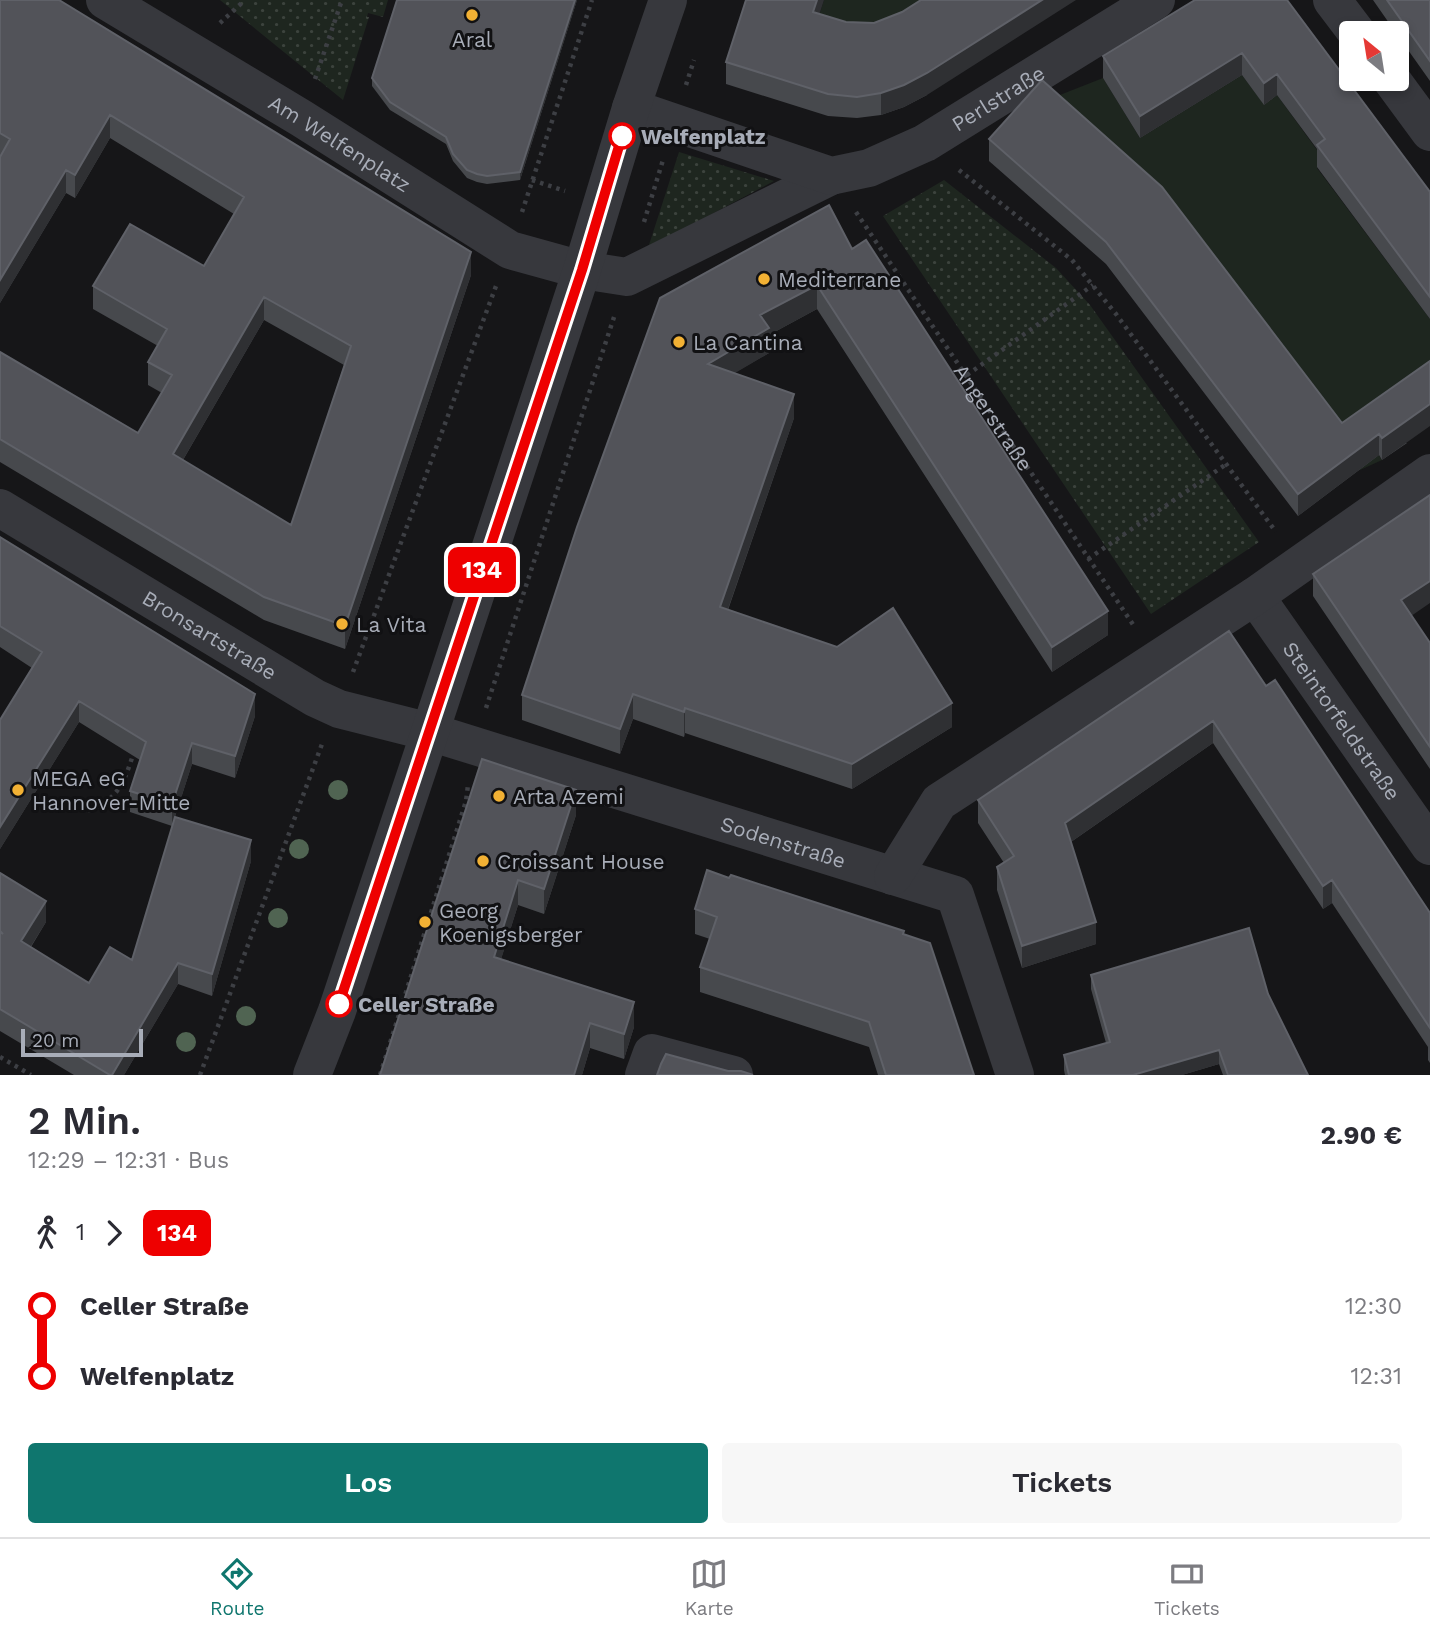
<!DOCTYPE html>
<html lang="de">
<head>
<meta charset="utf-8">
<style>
	body { margin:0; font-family:"Work Sans",sans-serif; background:#f7f7f7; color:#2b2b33; height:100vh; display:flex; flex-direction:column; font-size:26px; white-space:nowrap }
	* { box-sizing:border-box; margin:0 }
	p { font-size:23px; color:#7c7c81 }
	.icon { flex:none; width:38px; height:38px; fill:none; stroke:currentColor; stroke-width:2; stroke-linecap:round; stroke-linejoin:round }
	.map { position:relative; height:1075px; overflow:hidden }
	.sheet { display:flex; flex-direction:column; background:#fff; flex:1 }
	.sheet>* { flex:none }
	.badge { padding:0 14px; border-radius:10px; font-size:24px; line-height:46px }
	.needle { width:46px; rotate:330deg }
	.controls { position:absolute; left:1339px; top:21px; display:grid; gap:14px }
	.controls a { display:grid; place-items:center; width:70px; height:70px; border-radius:7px; background:#fff; box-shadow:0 4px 10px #0003; font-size:35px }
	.scale { position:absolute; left:21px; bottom:18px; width:122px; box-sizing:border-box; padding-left:7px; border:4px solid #a8adb8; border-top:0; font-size:19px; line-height:24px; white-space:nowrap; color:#a8adb8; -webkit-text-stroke:5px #111113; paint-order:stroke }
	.map>.badge { position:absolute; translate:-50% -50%; box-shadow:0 0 0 4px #fff }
	.legs { display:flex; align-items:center; gap:10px; height:77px; padding:0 28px; font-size:23px }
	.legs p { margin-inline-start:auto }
	.head { display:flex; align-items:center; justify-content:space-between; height:119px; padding:0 28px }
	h1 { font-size:38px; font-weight:600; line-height:52px }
	.cta { display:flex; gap:14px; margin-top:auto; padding:14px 28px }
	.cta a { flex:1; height:80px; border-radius:7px; background:#0f766e; color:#fff; font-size:28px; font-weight:600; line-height:80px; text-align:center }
	.cta a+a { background:#f7f7f7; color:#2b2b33 }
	ul { padding:0 28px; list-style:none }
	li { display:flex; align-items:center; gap:24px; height:70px; font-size:26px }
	li i { display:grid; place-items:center; width:10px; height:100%; margin:0 9px; background:currentColor }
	li i::after { content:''; width:18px; height:18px; margin:-9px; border:5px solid; border-radius:50%; background:#fff }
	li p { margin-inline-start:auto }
	li:first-child i { background:linear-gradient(#0000 50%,currentColor 0) }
	li:last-child i { background:linear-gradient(currentColor 50%,#0000 0) }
	.tab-bar { display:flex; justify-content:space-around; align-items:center; height:98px; border-top:2px solid #e1e1e2; background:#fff; font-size:19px; color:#7c7c81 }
	.tab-bar a { display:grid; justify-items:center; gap:4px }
	.tab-bar .on { color:#0f766e }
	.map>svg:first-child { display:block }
	.grass { fill:url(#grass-dots) }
	.garden { fill:#1e261f }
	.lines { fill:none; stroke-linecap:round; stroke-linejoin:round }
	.path { stroke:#3d3f44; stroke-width:4.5; stroke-dasharray:3.5 5; stroke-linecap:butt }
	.minor { stroke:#37383d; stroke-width:38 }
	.tree { fill:#506452 }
	.wall { fill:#47494d; fill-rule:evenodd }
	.shaded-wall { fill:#2f3033 }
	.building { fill:#525359; stroke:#5f6168; stroke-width:2; fill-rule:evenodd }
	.line-1-casing { stroke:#fff; stroke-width:16 }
	.line-1 { stroke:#e00; stroke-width:10 }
	.poi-dot { fill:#f2b134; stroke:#111113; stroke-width:2.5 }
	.stop-1-dot { fill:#fff; stroke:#e00; stroke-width:3.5 }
	.labels { text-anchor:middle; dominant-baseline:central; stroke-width:6; stroke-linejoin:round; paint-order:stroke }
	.poi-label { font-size:21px; fill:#a8adb8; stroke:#111113; text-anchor:start }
	.street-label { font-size:21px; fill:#a8adb8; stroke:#111113 }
	.stop-label { font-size:21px; font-weight:bold; fill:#a8adb8; stroke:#111113; text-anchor:start }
</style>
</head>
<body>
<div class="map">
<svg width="1430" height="1075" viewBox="0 0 1430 1075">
	<defs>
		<pattern id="grass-dots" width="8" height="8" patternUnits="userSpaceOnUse" patternTransform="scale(1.75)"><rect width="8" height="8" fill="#1e261f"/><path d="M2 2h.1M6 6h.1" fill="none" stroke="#3c433d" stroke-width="1.8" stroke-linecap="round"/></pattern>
	</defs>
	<rect width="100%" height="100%" fill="#161618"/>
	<path class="grass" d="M220,0H388L383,17L368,13L367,17H369L343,100Z
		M679,152L774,181L648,248Z
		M944,180L1056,268L1090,305L1259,542L1151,614L883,216Z"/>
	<path class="garden" d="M824,0H955L902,34H813Z
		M1242,75L1264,104L1277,95L1325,161L1317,168L1430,319V417L1362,432L1382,460L1360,470L1042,102L1103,78L1140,138Z"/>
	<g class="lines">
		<g class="path">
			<path d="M220,23L245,0"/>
			<path d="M315,79L342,0"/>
			<path d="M686,85L694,60"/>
			<path d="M959,170L1072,260L1116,314L1276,532"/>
			<path d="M532,180L565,191"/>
			<path d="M522,212L592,0"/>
			<path id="s1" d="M856,212L1134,626"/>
			<path d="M644,222L663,160"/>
			<path d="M967,375L1093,285"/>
			<path d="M1088,559L1228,463"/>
			<path d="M353,672L496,286"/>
			<path d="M486,708L615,314"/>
			<path d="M88,811C119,799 124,782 134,752"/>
			<path d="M0,1057L31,1075"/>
			<path d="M200,1075L322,744"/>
			<path d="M380,1075L466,801L468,785"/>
		</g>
		<g class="minor">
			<path id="s2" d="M105,0L301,118L510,250L582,270L627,277L831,176"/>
			<path d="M1332,0L1357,33"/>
			<path d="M1391,79L1430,132"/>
			<path id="s3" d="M631,108L831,176L869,168L925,143L1156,0"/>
			<path id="s4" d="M0,508L315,698L339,709L430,732L955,895L1015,1075"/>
			<path id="s5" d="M1255,596L1430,846"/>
			<path d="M893,876L939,802L1255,596L1430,473"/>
			<path d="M312,1075L337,1011L430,732L582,270L631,108L668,0"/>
			<path d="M644,1075L652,1053L734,1075"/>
		</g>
	</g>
	<g class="tree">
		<circle cx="338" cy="790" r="10"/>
		<circle cx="299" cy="849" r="10"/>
		<circle cx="278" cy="918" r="10"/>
		<circle cx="246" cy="1016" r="10"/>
		<circle cx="186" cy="1042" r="10"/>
	</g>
	<path class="wall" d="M0,0L471,275L345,649L264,620L0,462V352L138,433L162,393L148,385V362L158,346L93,309V286L204,266L234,214L110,138L75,198L66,193L0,303ZM264,320L344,365L291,525L183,460Z
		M397,0H577L520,180L487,184L477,182L467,178L453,161L446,144L390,110L372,86V78Z
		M1195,0L1430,192V319L1317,167V149L1277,95L1264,105L1242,75L1140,138L1103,78V56Z
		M1373,0H1430V81L1396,33Z
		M820,14L927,95L904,107L881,115L857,118L828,116L726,84V62Z
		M989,139L1342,423L1407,443L1382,460L1379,455L1298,516L1106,264L989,161Z
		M852,249L1108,635L1052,672L817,309L769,335V353L734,373L794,418L728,610L952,727L852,789L685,733L684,737L633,719L620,754L522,720V695L577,527Z
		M0,537L255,716L235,778L192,764L172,826L130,812V791L140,760L79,722L0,849V720L32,668L0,647Z
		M1313,574L1412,616L1430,643V769L1313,596Z
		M1266,686L1430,913V1063L1428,1060V1047L1332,903L1323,909L1213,743L1071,842L1096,944L1022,968L997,890V867L1004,863L978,823V800Z
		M482,759L576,815L544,914L518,905L501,959L634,1027L624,1059L590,1048L582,1075H380Z
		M251,861L212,996L178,984L124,1075H74L0,1031V873L46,922L31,947L89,983L132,960Z
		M729,878L904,934L974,1075H878L869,1047L700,992V967L710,939L695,934V909Z
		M1091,975L1268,994L1308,1075H1223L1219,1064L1182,1075H1065L1064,1070V1055L1106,1043L1091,989Z"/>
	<path class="shaded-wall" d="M575,0H577L520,180V172Z
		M817,0H824L813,34V12Z
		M1042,0H1076L927,95L904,107L881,115V93Z
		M1242,53V75L1140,138V116Z
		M1277,74V95L1264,105V83Z
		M110,115V138L75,198V175Z
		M66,170V193L0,303V280Z
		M471,252V275L345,649V626Z
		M817,285V309L769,335V353L708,389V364L760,315Z
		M264,297V320L173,477V454Z
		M794,394V418L720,632V607Z
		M1430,404V426L1382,460V438Z
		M1379,434V455L1298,516V494Z
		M1430,581V603L1401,623V600Z
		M1108,611V635L1052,672V647Z
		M255,694V716L235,778V756Z
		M633,694V719L620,754V729Z
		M79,701V722L0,849V827Z
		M952,703V727L852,789V764Z
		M685,708V733L684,737V712Z
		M1213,721V743L1065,846V823Z
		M192,743V764L172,826V804Z
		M576,790V815L544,914V889Z
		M251,840V861L212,996V974Z
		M518,880V905L494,982V957Z
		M1332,880V903L1323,909V886Z
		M46,901V922L21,962V941Z
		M1096,922V944L1022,968V946Z
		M178,963V984L124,1075H112Z
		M634,1002V1027L624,1059V1034Z
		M590,1023V1048L582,1075H574Z
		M1219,1050V1064L1182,1075H1133Z"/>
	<path class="building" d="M0,0H59L471,252L345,626L264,597L0,439V352L138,433L172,375L148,362L167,329L93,286L130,224L204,266L244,197L110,115L75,175L66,170L0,280V157L10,139L0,133ZM264,297L351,346L291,525L173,454Z
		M397,0H575L520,172L487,176L477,174L467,170L453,154L446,137L390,102L372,78Z
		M746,0H817L813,12L846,22L874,23L902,12L921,0H1042L927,73L904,85L881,93L857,97L828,94L726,62Z
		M1195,0H1287L1430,192V297L1317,145L1325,139L1277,74L1264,83L1242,53L1140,116L1103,56Z
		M1387,0H1430V61Z
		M1042,80L1162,187L1342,423L1430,361V404L1382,438L1379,434L1298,494L1106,242L989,139Z
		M829,205L852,249L866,240L1108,611L1052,647L817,285L760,315L769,328L708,364L794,394L720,607L837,647L893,608L952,703L852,764L685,708L684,712L633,694L620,729L522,695L577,527L660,298Z
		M1430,495V581L1401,600L1430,643V747L1313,574Z
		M0,537L255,694L235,756L192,743L172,804L130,791L146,742L79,701L0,827V720L42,652L0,626Z
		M1229,631L1266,686L1275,680L1430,913V1028L1332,880L1323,886L1213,721L1065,823L1096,922L1022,946L997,867L1014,856L978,800Z
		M482,759L576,790L544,889L518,880L494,957L634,1002L624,1034L590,1023L574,1075H380Z
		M175,817L251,840L212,974L178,963L112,1075H110L0,1009V932L3,934L0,931V873L46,901L21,941L89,983L110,947L132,960Z
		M707,870L729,878L731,875L904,931L903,934L930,943L974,1075H886L869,1022L700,967L717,917L695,909Z
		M1249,928L1268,994L1308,1075H1228L1219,1050L1133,1075H1069L1064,1055L1110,1042L1091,975Z
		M666,1054L728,1071H741L753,1075H657L661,1064Z"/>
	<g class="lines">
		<defs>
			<path id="line-1" d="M339,1004L582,270L622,136"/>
		</defs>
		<use href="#line-1" class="line-1-casing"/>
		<use href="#line-1" class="line-1"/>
	</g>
	<g class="poi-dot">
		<circle cx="472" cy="15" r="7"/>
		<circle cx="764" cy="279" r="7"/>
		<circle cx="679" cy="342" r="7"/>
		<circle cx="342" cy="624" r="7"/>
		<circle cx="18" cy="790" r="7"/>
		<circle cx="499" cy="796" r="7"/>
		<circle cx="483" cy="861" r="7"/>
		<circle cx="425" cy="922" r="7"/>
	</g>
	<g class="stop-1-dot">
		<circle cx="622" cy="136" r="12"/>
		<circle cx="339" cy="1004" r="12"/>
	</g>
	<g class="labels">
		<g class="poi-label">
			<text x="472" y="39" text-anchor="middle">Aral</text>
			<text x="778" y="279">Mediterrane</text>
			<text x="693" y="342">La Cantina</text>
			<text x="356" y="624">La Vita</text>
			<text x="32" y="778">MEGA eG<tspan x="32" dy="24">Hannover-Mitte</tspan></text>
			<text x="513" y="796">Arta Azemi</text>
			<text x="497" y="861">Croissant House</text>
			<text x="439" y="910">Georg<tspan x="439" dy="24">Koenigsberger</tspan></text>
		</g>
		<g class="street-label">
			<text stroke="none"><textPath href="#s3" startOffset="397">Perlstraße</textPath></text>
			<text stroke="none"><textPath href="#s2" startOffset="275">Am Welfenplatz</textPath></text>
			<text stroke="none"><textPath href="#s1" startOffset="247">Angerstraße</textPath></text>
			<text stroke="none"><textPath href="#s4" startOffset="245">Bronsartstraße</textPath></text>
			<text stroke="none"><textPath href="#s5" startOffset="152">Steintorfeldstraße</textPath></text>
			<text stroke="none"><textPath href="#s4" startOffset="858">Sodenstraße</textPath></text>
		</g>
		<g class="stop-label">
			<text x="641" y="136">Welfenplatz</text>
			<text x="358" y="1004">Celler Straße</text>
		</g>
	</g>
</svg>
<div class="controls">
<a><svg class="needle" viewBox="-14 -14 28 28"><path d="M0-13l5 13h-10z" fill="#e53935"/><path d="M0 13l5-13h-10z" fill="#7c7c81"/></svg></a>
</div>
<div class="scale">20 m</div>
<b class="badge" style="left:482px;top:570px;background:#e00;color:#fff">134</b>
</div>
<section class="sheet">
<div class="head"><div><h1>2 Min.</h1><p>12:29 – 12:31 · Bus</p></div><b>2.90 €</b></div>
<div class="legs"><svg class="icon" aria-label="walk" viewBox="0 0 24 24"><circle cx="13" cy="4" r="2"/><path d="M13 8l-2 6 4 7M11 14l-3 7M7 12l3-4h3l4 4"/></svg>1<svg class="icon" aria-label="forward" viewBox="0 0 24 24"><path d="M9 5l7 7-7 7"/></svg><b class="badge" style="background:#e00;color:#fff">134</b></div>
<ul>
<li><i style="color:#e00"></i><b>Celler Straße</b><p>12:30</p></li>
<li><i style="color:#e00"></i><b>Welfenplatz</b><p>12:31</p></li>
</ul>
<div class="cta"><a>Los</a><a>Tickets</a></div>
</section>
<nav class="tab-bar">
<a class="on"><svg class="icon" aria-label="directions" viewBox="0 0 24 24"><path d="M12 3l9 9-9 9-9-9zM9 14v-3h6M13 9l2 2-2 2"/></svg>Route</a>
<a><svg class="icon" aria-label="map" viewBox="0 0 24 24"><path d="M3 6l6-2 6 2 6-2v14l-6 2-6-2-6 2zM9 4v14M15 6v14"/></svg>Karte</a>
<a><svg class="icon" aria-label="tickets" viewBox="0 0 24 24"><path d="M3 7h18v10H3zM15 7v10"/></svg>Tickets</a>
</nav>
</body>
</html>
